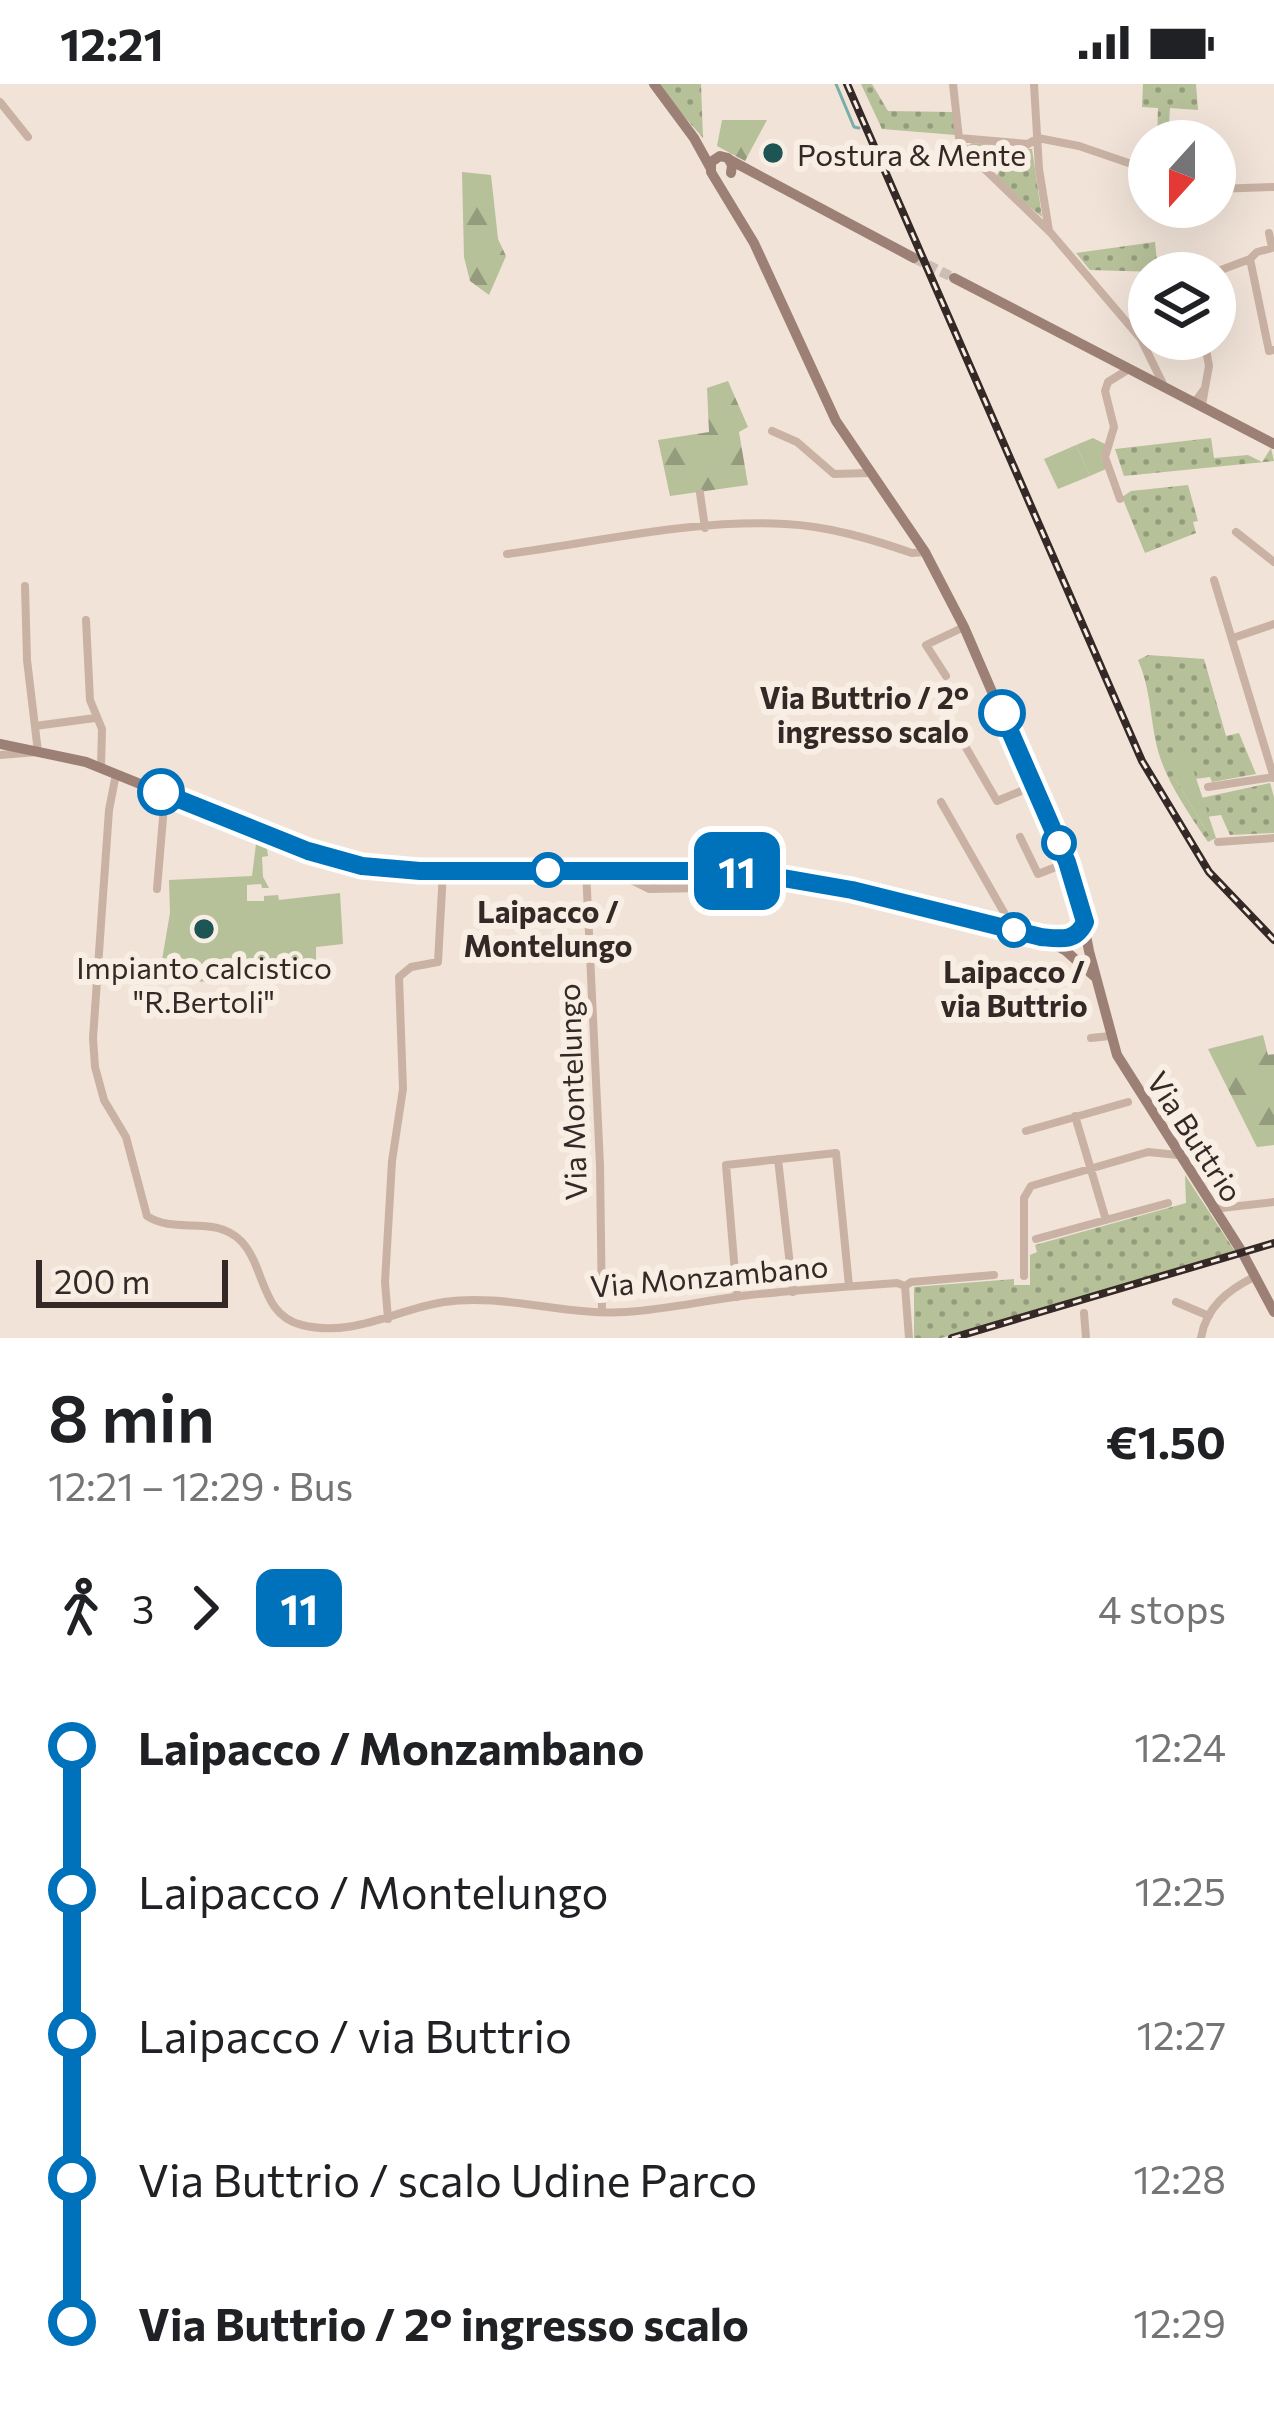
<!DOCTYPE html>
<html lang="en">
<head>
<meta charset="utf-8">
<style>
	body { margin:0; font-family:Commissioner,sans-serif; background:#f6f6f6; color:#202124; height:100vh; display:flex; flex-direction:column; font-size:45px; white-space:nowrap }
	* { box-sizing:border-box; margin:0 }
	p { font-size:39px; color:#757577 }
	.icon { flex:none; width:66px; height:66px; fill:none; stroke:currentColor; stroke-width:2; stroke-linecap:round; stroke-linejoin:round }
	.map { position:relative; height:1254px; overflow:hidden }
	.panel { display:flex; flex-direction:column; background:#fff; flex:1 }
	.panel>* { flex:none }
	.badge { padding:0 24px; border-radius:18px; font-size:42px; line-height:78px }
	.needle { width:78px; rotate:201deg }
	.tools { position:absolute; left:1128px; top:36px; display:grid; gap:24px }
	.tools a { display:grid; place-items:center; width:108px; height:108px; border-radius:50%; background:#fff; box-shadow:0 12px 48px #0002; font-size:60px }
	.scale { position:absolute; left:36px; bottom:30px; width:192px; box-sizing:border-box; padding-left:12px; border:6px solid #342926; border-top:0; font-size:33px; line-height:42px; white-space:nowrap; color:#342926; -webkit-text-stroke:9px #f9eee4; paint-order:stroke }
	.map>.badge { position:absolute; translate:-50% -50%; box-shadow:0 0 0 6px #fff }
	.legs { display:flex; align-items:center; gap:18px; height:132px; padding:0 48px; font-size:39px }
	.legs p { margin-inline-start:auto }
	.headline { display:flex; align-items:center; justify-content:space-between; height:204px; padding:0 48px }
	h1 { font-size:66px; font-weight:600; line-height:90px }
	ul { padding:0 48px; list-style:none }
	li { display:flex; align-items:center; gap:42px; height:144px; font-size:45px }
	li i { display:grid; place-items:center; width:18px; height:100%; margin:0 15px; background:currentColor }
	li i::after { content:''; width:30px; height:30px; margin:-15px; border:9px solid; border-radius:50%; background:#fff }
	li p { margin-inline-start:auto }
	li:first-child i { background:linear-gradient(#0000 50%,currentColor 0) }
	li:last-child i { background:linear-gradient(currentColor 50%,#0000 0) }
	.status { display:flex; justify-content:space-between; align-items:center; height:84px; padding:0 60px; background:#fff; direction:ltr }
	.status svg { height:33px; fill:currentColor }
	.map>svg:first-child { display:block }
	.grass { fill:url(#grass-dots) }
	.forest { fill:url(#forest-firs) }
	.green { fill:#b6c099 }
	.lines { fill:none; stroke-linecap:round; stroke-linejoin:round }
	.stream { stroke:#77aeab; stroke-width:3 }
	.secondary-tunnel { stroke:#cbbeb4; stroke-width:10; stroke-dasharray:10 5; stroke-linecap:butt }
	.street { stroke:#c9b2a4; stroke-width:8 }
	.secondary { stroke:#9c8076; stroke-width:10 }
	.rail-casing { stroke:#342926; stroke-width:8 }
	.rail { stroke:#f9eee4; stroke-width:3; stroke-dasharray:9; stroke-linecap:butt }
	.line-1-casing { stroke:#fff; stroke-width:27 }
	.line-1 { stroke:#0072bc; stroke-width:18 }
	.poi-dot { fill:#1c5554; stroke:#f9eee4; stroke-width:4.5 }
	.stop-1-dot { fill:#fff; stroke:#0072bc; stroke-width:6 }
	.labels { text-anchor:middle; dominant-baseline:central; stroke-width:12; stroke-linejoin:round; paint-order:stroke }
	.poi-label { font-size:30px; fill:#342926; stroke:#f9eee4; text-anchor:start }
	.stop-label { font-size:30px; font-weight:bold; fill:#342926; stroke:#f9eee4 }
	.street-label { font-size:30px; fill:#342926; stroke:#f9eee4 }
</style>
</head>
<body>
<div class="status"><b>12:21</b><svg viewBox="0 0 49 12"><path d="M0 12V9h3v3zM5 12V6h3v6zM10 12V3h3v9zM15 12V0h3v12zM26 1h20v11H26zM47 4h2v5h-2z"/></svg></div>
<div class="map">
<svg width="1274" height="1254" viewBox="0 0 1274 1254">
	<defs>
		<pattern id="grass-dots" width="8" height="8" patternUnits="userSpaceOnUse" patternTransform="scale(3)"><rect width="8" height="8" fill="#b6c099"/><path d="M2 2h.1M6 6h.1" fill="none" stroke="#959c7d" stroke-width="1.8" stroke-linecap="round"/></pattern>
		<pattern id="forest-firs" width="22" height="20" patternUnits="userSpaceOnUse" patternTransform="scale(3)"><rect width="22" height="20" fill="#b6c099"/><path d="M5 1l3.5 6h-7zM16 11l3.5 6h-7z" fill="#959c7d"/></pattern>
	</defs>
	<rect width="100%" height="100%" fill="#f1e3d8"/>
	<path class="grass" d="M656,0H701L703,54Z
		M861,0H872L888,27L953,28L956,51L882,45Z
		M1143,0H1196L1198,26L1170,24L1168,57H1157L1158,24L1142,23Z
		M972,59L1032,65L1042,133L995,95L1002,82L978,78L966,63Z
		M1155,158L1158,188L1090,186L1076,169Z
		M1211,354L1214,374L1248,371L1262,378L1271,364L1274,377L1124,392L1115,365Z
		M1188,401L1198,437L1193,438L1196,449L1145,469L1122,413L1131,407Z
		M1148,571L1204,575L1226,652L1239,649L1256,690L1212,698L1210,693L1195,695L1187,670L1176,696L1212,756L1208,758C1188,728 1164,695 1156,659C1150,630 1150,603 1138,576Z
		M1270,699L1274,713V749L1230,751L1221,731L1206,733L1201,714Z
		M628,792L716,793L794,800L649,801Z
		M1185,1091L1236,1169L941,1254H914V1203L1014,1195V1201H1030V1171L1037,1168L1035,1161L1186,1119Z"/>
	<path class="forest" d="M722,36H767L745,77L717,62Z
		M462,88L491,91L498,155L506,172L489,211L470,197L464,173Z
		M728,297L748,343L739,348L748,401L670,412L658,356L709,348L707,304Z
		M1093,354L1107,361L1101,374L1106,385L1090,392L1076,361Z
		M1263,951L1268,971L1274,970V1061L1257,1063L1208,965Z"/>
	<path class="green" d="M1076,361L1090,392L1058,405L1044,375Z
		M1188,670L1216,754L1212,756L1176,696L1169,676Z
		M257,752L266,758L268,772L262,773L263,793L269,804H262L261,800L247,801V817H264V812L278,811L279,816L340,809L343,860L316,863V886L253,889L252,896L158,899L170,829L169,796L252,792Z"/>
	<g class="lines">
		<path class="stream" d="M836,0L854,43L859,44"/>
		<path class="secondary-tunnel" d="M914,174L954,194"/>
		<path class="street" d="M953,0L959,54L966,67L1050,148L1141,255L1163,300
			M1034,0L1039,85L1049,147
			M0,18L28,53
			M959,54L1028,60L1038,54L1079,62L1149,86
			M1215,105L1274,103
			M1250,175L1257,168L1272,164L1269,149
			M1213,189L1250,175L1269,267L1274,266
			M1204,255L1209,282L1205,304
			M1195,318L1205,304L1202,321
			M772,347L797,358L834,390L870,389
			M700,409L705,444
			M1120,415L1105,373L1114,343L1105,307L1108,298L1129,285
			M1236,448L1274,478
			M507,470C598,458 693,435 785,440C829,442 871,455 912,469L925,468
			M1214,496L1274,694
			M86,536L90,616L102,645L101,683
			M1233,554L1274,540
			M946,592L926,561L964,543
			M35,642L95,634
			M961,655L997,717L1033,702
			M0,671L38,668L27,576L25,502
			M116,690L109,726L93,954L95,983L104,1016L126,1053L147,1132C175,1151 215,1130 241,1157C266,1183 260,1231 302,1241C353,1254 397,1225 444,1218C503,1209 566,1232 626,1228C662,1226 698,1218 734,1213C788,1206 843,1203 897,1199L905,1202L911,1198L994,1191
			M1208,703L1274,693
			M941,718L1014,846
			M1020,753L1038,790L1066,779
			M1218,758L1274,754
			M620,785L621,791L649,805L812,802
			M586,786L600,1081L602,1228
			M157,805L165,710
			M1091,954L1110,952
			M1075,1032L1106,1136
			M1026,1047L1128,1018
			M778,1075L793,1208
			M1213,1125L1274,1118
			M1036,1155L1168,1119
			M1024,1192V1114L1031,1102L1148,1068L1178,1071
			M905,1202L909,1254
			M737,1213L726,1081L836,1069L849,1202
			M1176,1218L1209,1232
			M1084,1229L1086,1254
			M388,1235L385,1198L392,1077L403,1005L399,893L411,883L438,878L443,787
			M1201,1254C1206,1223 1228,1206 1254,1193"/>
		<path class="secondary" d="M654,0L694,54L710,83
			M730,76L914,174
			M731,89L732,81L728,74L720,72L711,78V88L754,159L836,337L925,468L964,543L1077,805L1089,867L1117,971L1242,1168L1274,1228
			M954,194L1274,360
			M0,660L86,678L308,768L362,782L420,787H743L852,805L1041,853C1059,854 1075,859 1084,841
			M1048,857L1066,867L1094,892"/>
		<defs>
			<path id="rail" d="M847,0L1142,677L1209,788L1274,856
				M952,1254L1274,1159"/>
		</defs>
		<use href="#rail" class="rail-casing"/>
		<use href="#rail" class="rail"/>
	</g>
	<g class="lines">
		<defs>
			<path id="line-1" d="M161,708L308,767L362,782L420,787H743L852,806L1041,853C1061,855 1076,858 1085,838L1067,778L1002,629"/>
		</defs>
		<use href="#line-1" class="line-1-casing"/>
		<use href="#line-1" class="line-1"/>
	</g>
	<g class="poi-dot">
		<circle cx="773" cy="69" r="12"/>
		<circle cx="204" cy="845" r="12"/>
	</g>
	<g class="stop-1-dot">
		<circle cx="1002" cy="629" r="21"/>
		<circle cx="161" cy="708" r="21"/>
		<circle cx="1059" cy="759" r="15"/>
		<circle cx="548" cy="786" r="15"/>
		<circle cx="1014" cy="846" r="15"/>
	</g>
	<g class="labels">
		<g class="poi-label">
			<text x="797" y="69">Postura &amp; Mente</text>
			<text x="204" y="882" text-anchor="middle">Impianto calcistico<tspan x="204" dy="34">"R.Bertoli"</tspan></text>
		</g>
		<g class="stop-label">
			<text x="969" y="612" text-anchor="end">Via Buttrio / 2°<tspan x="969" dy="34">ingresso scalo</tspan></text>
			<text x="548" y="826">Laipacco /<tspan x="548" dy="34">Montelungo</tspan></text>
			<text x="1014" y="886">Laipacco /<tspan x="1014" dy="34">via Buttrio</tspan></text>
		</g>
		<g class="street-label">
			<text transform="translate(571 1008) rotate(-92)">Via Montelungo</text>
			<text transform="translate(1196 1052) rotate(57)">Via Buttrio</text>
			<text transform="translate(709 1191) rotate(-5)">Via Monzambano</text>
		</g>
	</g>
</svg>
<div class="tools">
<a><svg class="needle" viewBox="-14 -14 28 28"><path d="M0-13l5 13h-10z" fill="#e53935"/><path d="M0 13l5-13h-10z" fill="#757577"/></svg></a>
<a><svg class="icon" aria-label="layers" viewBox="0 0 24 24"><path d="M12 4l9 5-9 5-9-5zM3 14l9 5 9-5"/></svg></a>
</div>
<div class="scale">200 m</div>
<b class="badge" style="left:737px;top:787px;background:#0072bc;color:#fff">11</b>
</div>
<section class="panel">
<div class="headline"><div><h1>8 min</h1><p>12:21 – 12:29 · Bus</p></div><b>€1.50</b></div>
<div class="legs"><svg class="icon" aria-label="walk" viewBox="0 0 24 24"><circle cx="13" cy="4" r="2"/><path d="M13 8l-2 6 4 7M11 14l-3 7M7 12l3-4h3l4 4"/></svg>3<svg class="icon" aria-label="forward" viewBox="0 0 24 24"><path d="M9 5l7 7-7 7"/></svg><b class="badge" style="background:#0072bc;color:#fff">11</b><p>4 stops</p></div>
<ul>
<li><i style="color:#0072bc"></i><b>Laipacco / Monzambano</b><p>12:24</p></li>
<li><i style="color:#0072bc"></i><span>Laipacco / Montelungo</span><p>12:25</p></li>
<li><i style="color:#0072bc"></i><span>Laipacco / via Buttrio</span><p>12:27</p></li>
<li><i style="color:#0072bc"></i><span>Via Buttrio / scalo Udine Parco</span><p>12:28</p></li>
<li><i style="color:#0072bc"></i><b>Via Buttrio / 2° ingresso scalo</b><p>12:29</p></li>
</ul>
</section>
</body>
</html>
